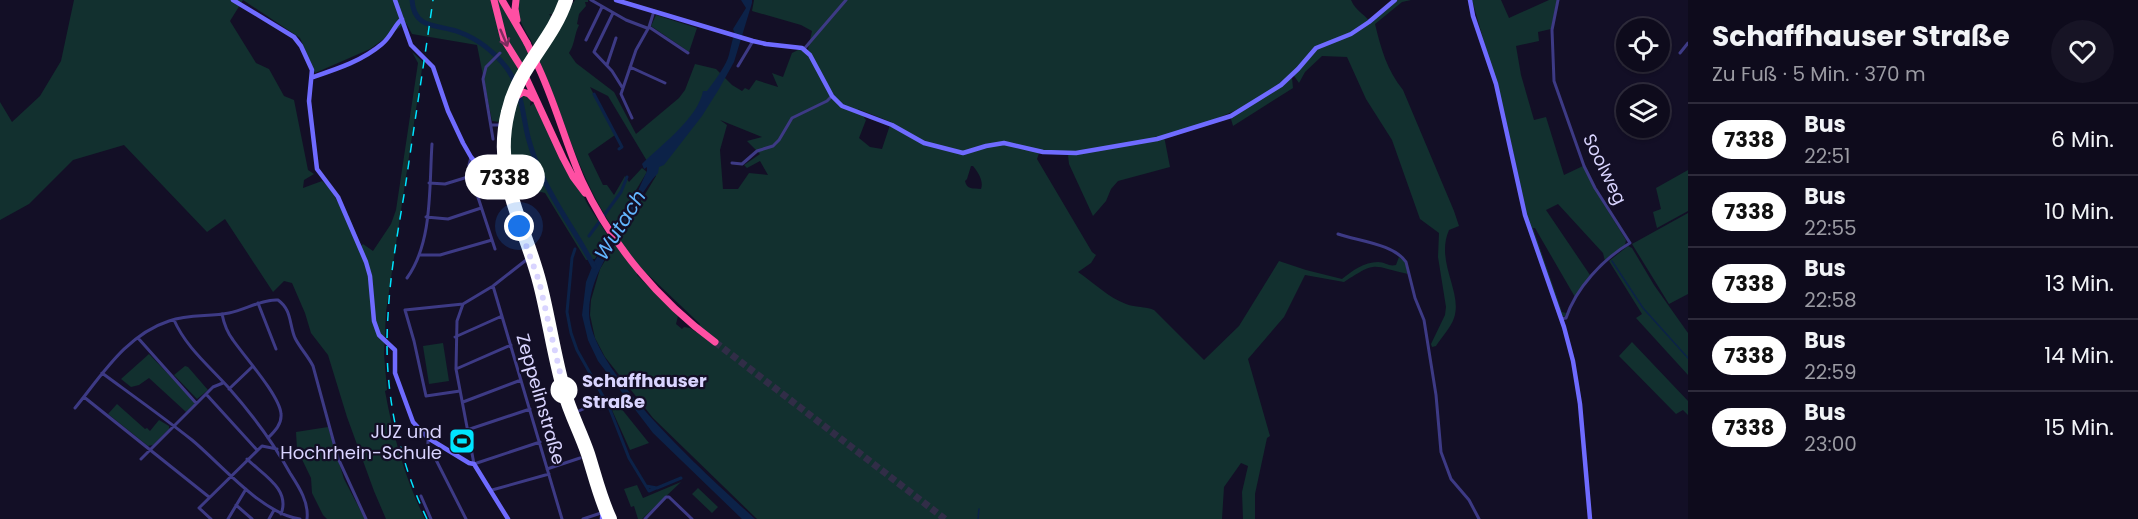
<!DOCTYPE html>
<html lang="de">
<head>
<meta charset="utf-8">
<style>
	body { margin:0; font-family:Poppins,sans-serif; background:#171425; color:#f1f3f6; height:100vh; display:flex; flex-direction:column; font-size:22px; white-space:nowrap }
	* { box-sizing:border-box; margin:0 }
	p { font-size:20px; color:#9b9ba3 }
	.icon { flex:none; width:33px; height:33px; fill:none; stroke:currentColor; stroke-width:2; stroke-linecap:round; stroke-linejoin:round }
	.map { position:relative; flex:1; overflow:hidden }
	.details { display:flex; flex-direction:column; background:#0e0b1c; width:450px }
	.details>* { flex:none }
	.badge { padding:0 12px; border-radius:20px; font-size:21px; line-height:39px }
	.tools { position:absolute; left:1616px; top:18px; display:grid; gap:12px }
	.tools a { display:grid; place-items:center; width:54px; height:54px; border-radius:50%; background:#0e0b1c; box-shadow:0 2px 4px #0004,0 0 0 2px #2e2b3b; font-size:30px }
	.you { position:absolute; width:30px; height:30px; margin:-15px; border:4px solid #fff; border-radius:50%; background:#1a73e8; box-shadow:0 0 0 9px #1a73e833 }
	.map>.badge { position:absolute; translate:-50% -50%; box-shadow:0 0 0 3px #fff }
	.round { display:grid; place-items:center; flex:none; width:63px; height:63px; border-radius:32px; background:#171425 }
	.overview { display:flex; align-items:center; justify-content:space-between; height:102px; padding:0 24px }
	h1 { font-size:28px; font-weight:700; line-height:45px }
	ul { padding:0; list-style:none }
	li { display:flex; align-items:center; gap:18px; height:72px; padding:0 24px; border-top:2px solid #2e2b3b }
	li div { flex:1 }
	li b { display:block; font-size:22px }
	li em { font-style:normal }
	li .badge { min-width:66px; font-weight:700; text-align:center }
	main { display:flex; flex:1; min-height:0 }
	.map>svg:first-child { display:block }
	.green { fill:#12302f; fill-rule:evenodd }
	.water { fill:#0c2248 }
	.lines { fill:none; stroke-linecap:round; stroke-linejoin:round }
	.stream { stroke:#0c2248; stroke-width:1.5 }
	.canal { stroke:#0c2248; stroke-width:3 }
	.river { stroke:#0c2248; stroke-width:5 }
	.highway-tunnel { stroke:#312d47; stroke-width:7; stroke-dasharray:7 3.5; stroke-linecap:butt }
	.street { stroke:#3d3a85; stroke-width:3 }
	.secondary { stroke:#6f6bff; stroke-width:4.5 }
	.highway { stroke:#ff4fa3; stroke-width:7 }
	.rail { stroke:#00e5ff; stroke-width:1.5; stroke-dasharray:9 8; stroke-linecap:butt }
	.highway-bridge { stroke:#ff4fa3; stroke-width:7 }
	.oneway { stroke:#7d2c5e }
	.line-casing { stroke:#fff; stroke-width:14 }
	.line { stroke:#fff; stroke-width:9 }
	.walk { stroke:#d9d4ff; stroke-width:6; stroke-dasharray:0 10.8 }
	.stop-dot { fill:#fff; stroke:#fff; stroke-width:3 }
	.labels { text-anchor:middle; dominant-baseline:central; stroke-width:4.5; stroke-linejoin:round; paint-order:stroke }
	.street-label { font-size:18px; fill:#d9d4ff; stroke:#130f26 }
	.stop-label { font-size:18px; font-weight:bold; fill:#d9d4ff; stroke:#130f26; text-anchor:start }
	.poi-label { font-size:18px; fill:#d9d4ff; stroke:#130f26; text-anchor:end }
	.water-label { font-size:20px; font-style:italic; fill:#62b6ff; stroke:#130f26 }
</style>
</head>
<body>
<main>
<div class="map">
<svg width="1688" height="519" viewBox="0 0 1688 519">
	<rect width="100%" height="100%" fill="#130f26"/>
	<path class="green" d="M74,0H492L519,70L511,88L503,119L500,122L492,121L477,45L412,34L406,23L370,49L315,73L300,38L243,0L230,21L256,63L269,69L284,96L294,100L308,170L314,174L304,180L303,188L322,181L330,188L346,217L349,216L361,246L363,244L373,251L391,224L396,210L418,63L412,52L423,62L386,312L384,354L387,390L385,391C393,435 405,479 425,519H386L374,491L347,417L328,355L311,333L305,313L292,283L284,281L273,292L225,219L207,232L124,145L73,160L29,204L0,220V102L12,122L40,96L61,61Z
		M496,0H499L530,55L523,65L507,39Z
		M518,0H563L557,15L549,14L554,20L535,48C527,32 515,19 518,0Z
		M575,0H588V2H585L586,6L579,14L577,24L579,25C574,35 575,44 569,53L576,63L614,92L636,134L679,98L685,90L695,64L716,69L732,85L742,91L745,88L749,90L756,80L778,87L772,73L783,77L792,53L800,49L807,54L812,31L801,25L752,11L754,0H1351C1356,12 1368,16 1370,23L1398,0H1411L1402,2L1375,24C1381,49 1387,70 1403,90L1454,211L1459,226L1449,230C1435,262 1463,292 1454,318C1451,327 1442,337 1436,346L1432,347L1431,344L1445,315L1446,307L1438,257L1439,233L1420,219L1392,140L1366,99L1347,57L1322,56L1305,72L1299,83L1292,73C1252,109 1214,120 1164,136L1170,167L1118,181L1111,189L1106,201L1093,216L1069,164L1068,155L1039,153L1037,159L1092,252L1096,255L1091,263L1078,272C1093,282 1109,298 1126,304C1136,308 1145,306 1154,310L1204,360L1239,326L1279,261L1306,270L1342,279C1352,271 1364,262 1378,262C1385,262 1389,267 1396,265L1399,257L1405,262L1408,274C1371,266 1378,260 1344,282L1305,275L1284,317L1248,359L1270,436L1267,438L1255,494V519H1243L1242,492L1248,466L1241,463L1224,487L1222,519H757L653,418L605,357L595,338L590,315L591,300L600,269L656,176L608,96L590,87L615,135L588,154L603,185H607L614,195L625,176L629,182L642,168L647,172L613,228C576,172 564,115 537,55L545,48ZM858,109L891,122L882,149L870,147L859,138L866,120ZM720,120L762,137L747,141L760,154L744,165L747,168L760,161L768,175L749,173L738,189H723L720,150L727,125ZM971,166H973C978,172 984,181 981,189C973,188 967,190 965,181L967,179ZM639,266L700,324L696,332L690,328L684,327L682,329L676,324L678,316L637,275Z
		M1472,0H1501L1509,18L1549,0H1557L1551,29L1538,32L1539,41L1516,46L1521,75L1534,120L1546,117L1564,175L1583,166L1597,193L1626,240L1625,245L1605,261L1603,253L1558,204L1546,210L1590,275L1575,297L1535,228H1533L1562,312L1566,313L1565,316L1562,317L1527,216L1505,115Z
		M656,15L697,28L689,52L651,26Z
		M1292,78L1293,88L1233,126L1231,119Z
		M524,95L531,99L530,106L534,103L588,205L609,237L595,259L586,260L545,193L541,192L512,196C506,166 502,133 514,104L519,102L518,97Z
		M1688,170V211L1657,228L1653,212L1661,209L1656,188Z
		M1688,213V294L1669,304L1632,244Z
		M1628,246L1632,248L1654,285L1688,333V375L1636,318L1642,314L1609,261Z
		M1632,342L1688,401V415L1683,410L1676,414L1619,356Z
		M443,343L449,381L429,384L423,346Z
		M149,354L194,401L195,404L186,412L149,378L139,385L131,387L121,379Z
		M185,366L188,367L208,390L197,399L174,375Z
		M612,397L649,443L630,450L607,399Z
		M117,404L145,429L147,428L150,431L159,420L169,426V429L153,445L148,446L108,414Z
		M328,427L344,479L365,519H327L323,515L312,493L311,478L297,449L296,432Z
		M681,482L642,519H638L634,506L631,507L624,489L637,485L643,498Z
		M698,488L718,507L712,513L692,494Z"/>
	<path class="water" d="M741,0H752V3L734,62L719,89L702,116L664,165L659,167L658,173C644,187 633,211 622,230C607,256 589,281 589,313C590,372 711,478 755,519H742L653,433L598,361L588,340L582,315L586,282L594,262L636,195L647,171V167L644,169L642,164C661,145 698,118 703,91H707C715,80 723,70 728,58C731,49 731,42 735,34L733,29L746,8Z"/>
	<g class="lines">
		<path class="stream" d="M1612,261L1643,308L1688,358
			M978,519L979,509"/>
		<path class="canal" d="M594,94L622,147L619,149
			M589,236L621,192L627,177
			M575,249L572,258L567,312L571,333L577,350L609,407L629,458L646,486L657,488L681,478
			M646,486L649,491L656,488"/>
		<path class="river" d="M412,0C414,30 438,24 459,32C478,39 494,52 506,67C522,88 522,112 528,137C531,148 535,160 540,171C554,205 578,234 594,267"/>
		<path class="highway-tunnel" d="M715,342L945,519"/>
		<path class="street" d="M591,0L626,20L647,28
			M1558,0L1552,30L1554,81L1584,166L1595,188L1630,243C1603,259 1576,288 1566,318L1561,319
			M613,13L594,52L612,71L622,87
			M649,27L688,53
			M586,40L602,7
			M804,49L846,0
			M1680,53L1688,43
			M607,65L616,38
			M738,66L753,41
			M630,67L665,83
			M632,118L621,94L636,50L649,27L654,11
			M491,125H505
			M493,139L483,79L486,67L500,53
			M471,157L469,165L471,176L495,249
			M732,163L742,164L757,151L773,146L779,140L792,118L827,101L832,96
			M429,183L445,184L471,176
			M426,217L448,219L481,208
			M1338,234C1358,241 1394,244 1406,262L1415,298L1424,320L1436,395L1441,452L1451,479L1469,500L1479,519
			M419,255H440L492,240
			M530,257L493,286L463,304L457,321L456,369L474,464L540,442
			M407,278C433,242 429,187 432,144
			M493,286L562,519
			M258,303L276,349
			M222,314C224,324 227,332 233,340C244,356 280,396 281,414C282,424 275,431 268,438
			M174,320C186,347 208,365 228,387C251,413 273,442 290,473C299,487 309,502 307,519
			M455,337L502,316
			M138,338L196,403
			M456,369L511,345
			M102,373C132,395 163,417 192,440C221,464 262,514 300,519
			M229,389L252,367
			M460,391L426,396L414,341L405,310L463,304
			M206,394L257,450
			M84,397L209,497
			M463,402L521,380
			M75,408C102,375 126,335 169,321C189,314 209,317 229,313C245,310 262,299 278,300C292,310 289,324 295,338C300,348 308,356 313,366L338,458L366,519
			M572,414L599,402
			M467,430L530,409
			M428,438V444L466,519
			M141,459L213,387L223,383
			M247,459C262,474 291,489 281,514
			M547,469L580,458
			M492,490L549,474
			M421,496L431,519
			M236,505L252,519
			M211,519L199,508L262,446L277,449
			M228,519L246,489
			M269,519L274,510
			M583,519L601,513
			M645,519L666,497H669L692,519"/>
		<path class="secondary" d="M233,0L294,37L301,46L312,70L309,101L317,169L338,197L366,262L370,276L374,321L379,335L395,350V373L413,422L428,438L469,463L474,464L508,519
			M395,0L411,45L433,67L448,111L463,143L471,157L494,184L499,188H508
			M566,0L556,23L523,72L513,95L505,128L504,167L511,199L539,281L564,390L610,519
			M616,0L753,41L766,44L802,48L810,55L832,96L842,106L892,125L924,143L963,153L986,146L1004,143L1043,152L1076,153L1157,139L1231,116L1281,85L1298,69L1316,48L1351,34L1369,22L1395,0
			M1470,0L1473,16L1496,84L1525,215L1564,327L1573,361L1580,404L1590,519
			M313,77C337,69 362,61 382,44C391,37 395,24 402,19
			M497,184L502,180L503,173
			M602,519L603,505"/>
		<path class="highway" d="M494,0L504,40L521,67L563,158
			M502,0L527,43
			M516,0L515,9L517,20
			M536,62C555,101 565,142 582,181C611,244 659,301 715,342
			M512,99L523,92L529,94L533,98
			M562,156L573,177L585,193"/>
		<path class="rail" d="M427,519C397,456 383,386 388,316C390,273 398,231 405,189C414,126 424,63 433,0"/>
		<path class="highway-bridge" d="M527,43L536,62"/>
	</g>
	<defs><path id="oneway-shaft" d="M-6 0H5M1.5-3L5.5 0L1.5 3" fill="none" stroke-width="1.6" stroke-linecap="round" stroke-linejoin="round" transform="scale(1.5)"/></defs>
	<use class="oneway" href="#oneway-shaft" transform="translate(504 38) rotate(67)"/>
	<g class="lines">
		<defs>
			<path id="line" d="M566,0C552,42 518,67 508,112C492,177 525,224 540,284C549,319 554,356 564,391C570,413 581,433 588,454C595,476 600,498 610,519"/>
		</defs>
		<use href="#line" class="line-casing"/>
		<use href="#line" class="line"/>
		<path class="walk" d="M519,226L539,281L564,390"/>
	</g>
	<defs>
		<symbol id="stadium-square" viewBox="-11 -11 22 22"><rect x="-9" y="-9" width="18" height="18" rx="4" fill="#00e5ff" stroke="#130f26"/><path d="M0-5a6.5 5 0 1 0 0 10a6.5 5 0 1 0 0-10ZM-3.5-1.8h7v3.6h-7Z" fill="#111"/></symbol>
	</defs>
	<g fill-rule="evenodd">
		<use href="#stadium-square" x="447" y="426" width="30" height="30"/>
	</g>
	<circle class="stop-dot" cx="564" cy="390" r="12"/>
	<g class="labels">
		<g class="street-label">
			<text transform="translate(1605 169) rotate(64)">Soolweg</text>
			<text transform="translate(541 399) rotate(74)">Zeppelinstraße</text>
		</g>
		<g class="stop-label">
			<text x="582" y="380">Schaffhauser<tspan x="582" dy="21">Straße</tspan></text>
		</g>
		<g class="poi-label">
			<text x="442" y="431">JUZ und<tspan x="442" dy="21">Hochrhein-Schule</tspan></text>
		</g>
		<g class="water-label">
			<text transform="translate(620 225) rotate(-58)">Wutach</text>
		</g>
	</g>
</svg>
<div class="tools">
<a><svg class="icon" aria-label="locate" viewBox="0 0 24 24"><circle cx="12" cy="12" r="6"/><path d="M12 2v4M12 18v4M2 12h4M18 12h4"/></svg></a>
<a><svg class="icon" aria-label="layers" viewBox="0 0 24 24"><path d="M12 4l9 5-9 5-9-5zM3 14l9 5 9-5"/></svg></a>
</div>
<div class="you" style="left:519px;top:226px"></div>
<b class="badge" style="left:505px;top:177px;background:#fff;color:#111">7338</b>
</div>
<section class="details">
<div class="overview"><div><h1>Schaffhauser Straße</h1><p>Zu Fuß · 5 Min. · 370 m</p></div><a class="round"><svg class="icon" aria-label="heart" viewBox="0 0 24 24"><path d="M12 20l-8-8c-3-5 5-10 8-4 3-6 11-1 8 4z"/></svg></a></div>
<ul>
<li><span class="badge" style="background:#fff;color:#111">7338</span><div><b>Bus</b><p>22:51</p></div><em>6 Min.</em></li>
<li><span class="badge" style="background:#fff;color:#111">7338</span><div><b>Bus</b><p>22:55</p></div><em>10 Min.</em></li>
<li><span class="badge" style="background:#fff;color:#111">7338</span><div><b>Bus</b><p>22:58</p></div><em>13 Min.</em></li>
<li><span class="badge" style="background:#fff;color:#111">7338</span><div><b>Bus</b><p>22:59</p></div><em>14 Min.</em></li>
<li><span class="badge" style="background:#fff;color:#111">7338</span><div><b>Bus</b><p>23:00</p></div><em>15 Min.</em></li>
</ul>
</section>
</main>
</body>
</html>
